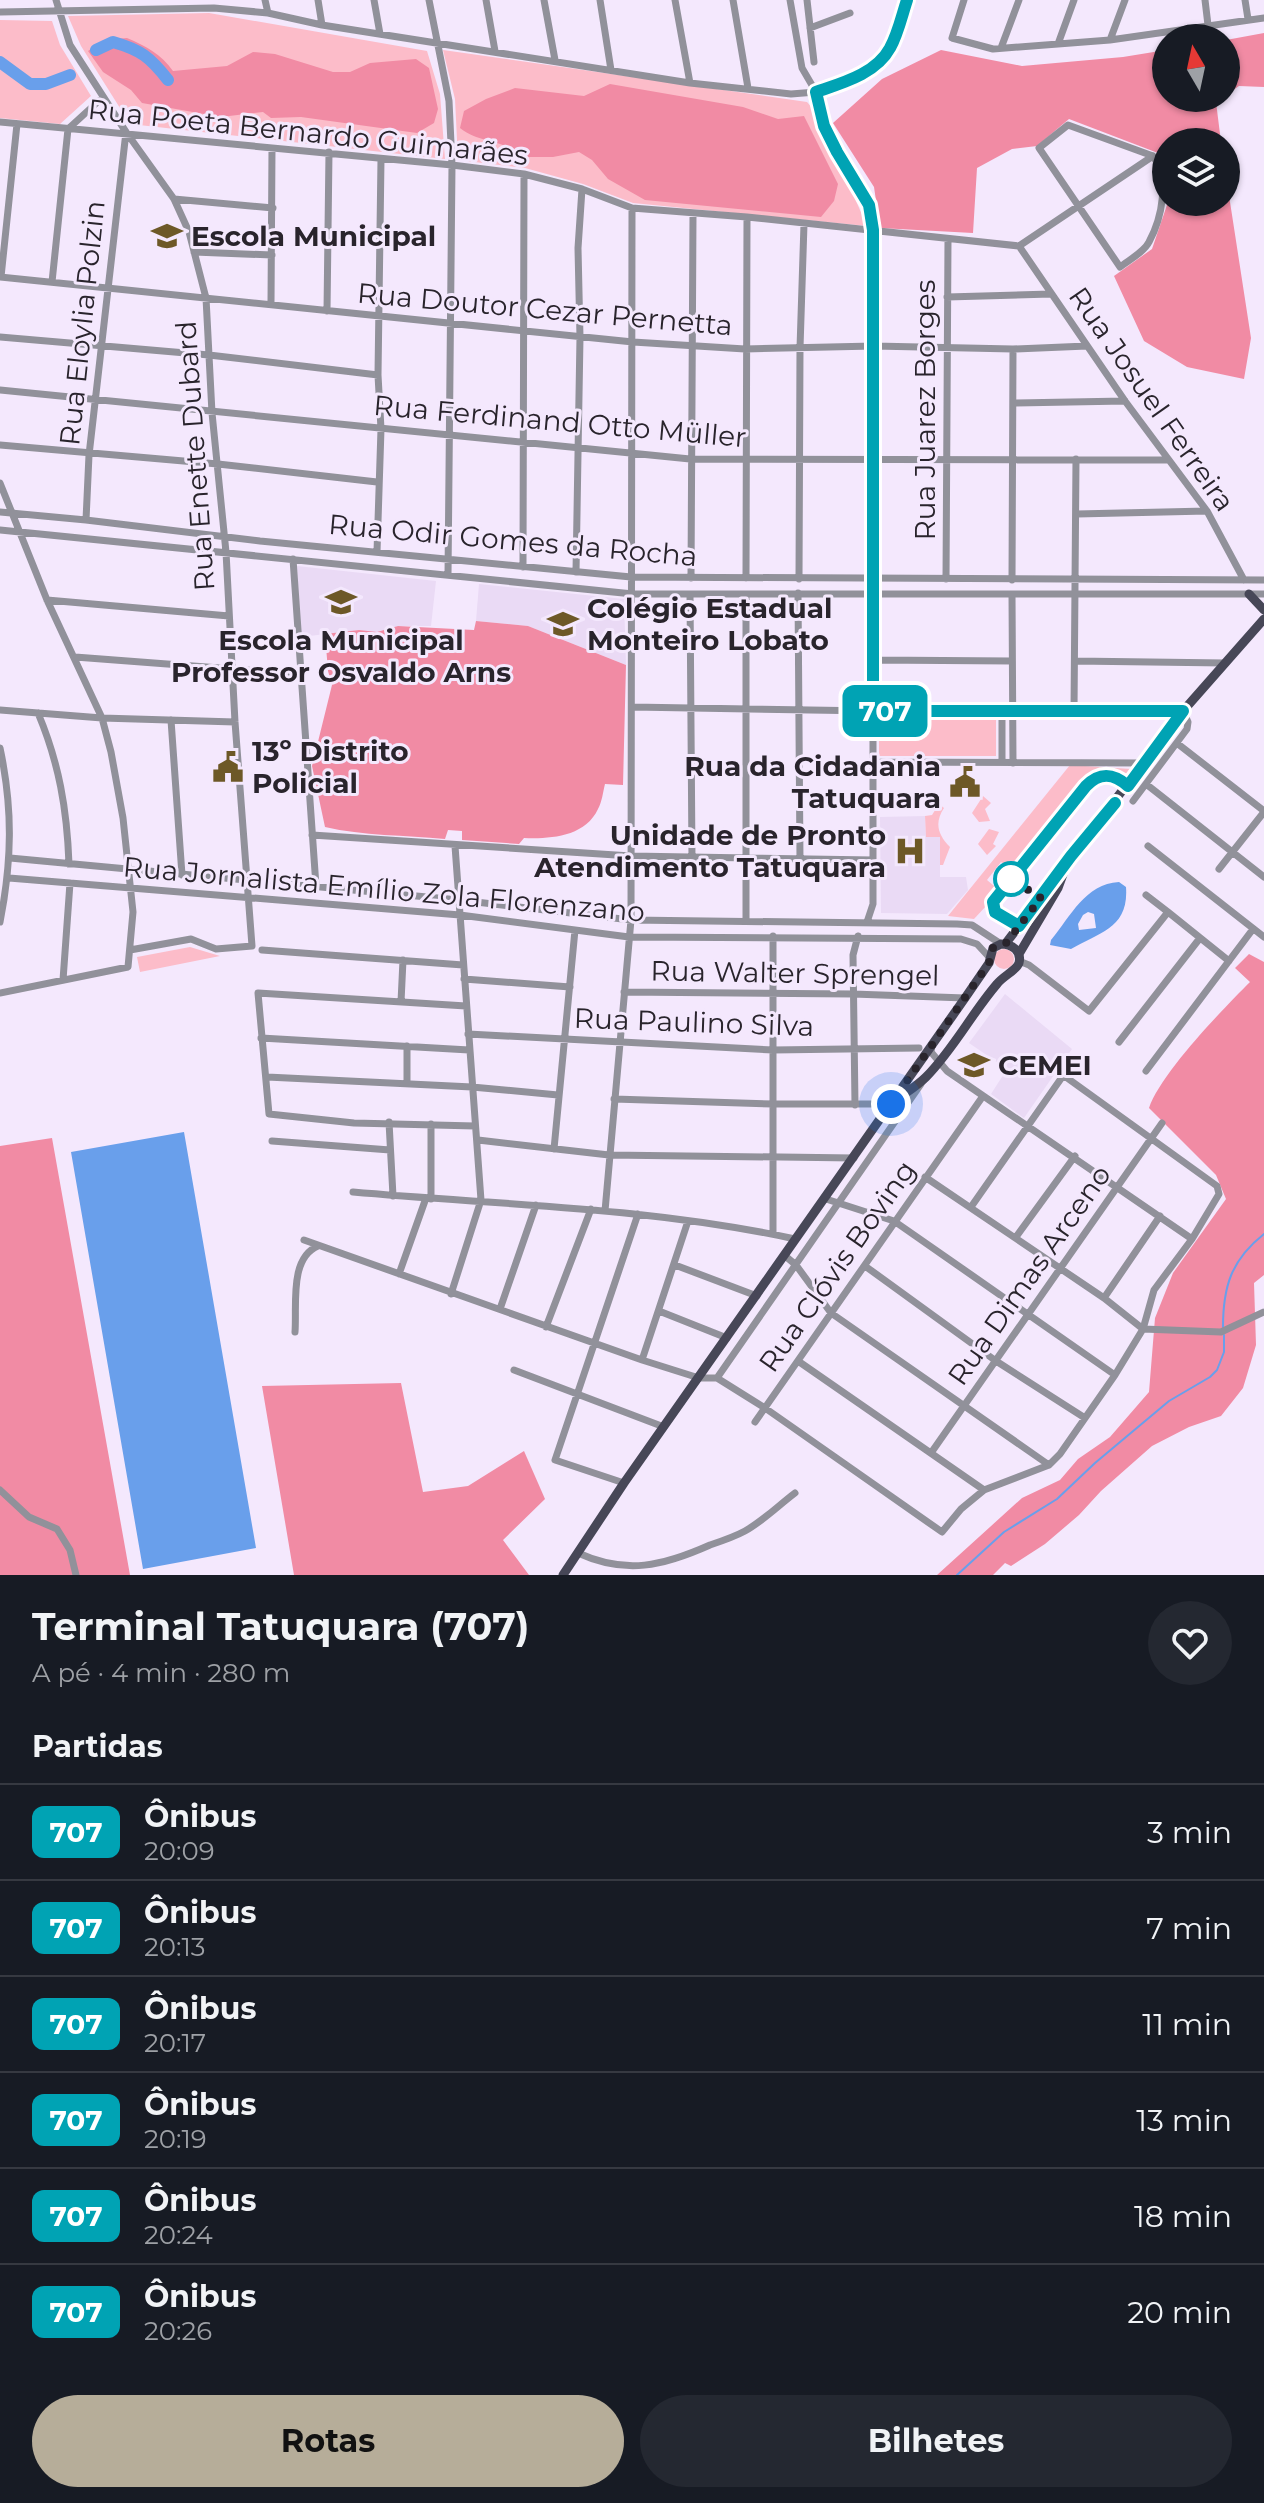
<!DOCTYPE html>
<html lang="pt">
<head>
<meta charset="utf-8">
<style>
	body { margin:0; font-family:Montserrat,sans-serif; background:#242831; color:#f1f3f6; height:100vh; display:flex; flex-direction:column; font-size:30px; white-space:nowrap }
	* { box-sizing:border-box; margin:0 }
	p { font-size:26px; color:#9ea1a6 }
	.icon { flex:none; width:44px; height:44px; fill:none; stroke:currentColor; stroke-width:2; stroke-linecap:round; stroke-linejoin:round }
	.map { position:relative; height:1575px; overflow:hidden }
	.details { display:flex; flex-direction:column; background:#171b24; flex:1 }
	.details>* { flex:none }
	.badge { padding:0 16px; border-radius:12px; font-size:28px; line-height:52px }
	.needle { width:52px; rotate:351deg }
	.tools { position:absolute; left:1152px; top:24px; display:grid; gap:16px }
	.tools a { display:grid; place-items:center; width:88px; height:88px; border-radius:50%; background:#171b24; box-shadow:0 2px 6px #0004; font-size:40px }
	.you { position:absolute; width:40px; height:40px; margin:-20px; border:6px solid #fff; border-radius:50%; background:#1a73e8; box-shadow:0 0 0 12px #1a73e833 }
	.map>.badge { position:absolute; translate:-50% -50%; box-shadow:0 0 0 4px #fff }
	h2 { padding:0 32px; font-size:30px; line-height:72px }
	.round { display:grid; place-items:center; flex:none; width:84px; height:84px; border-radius:42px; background:#242831 }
	.headline { display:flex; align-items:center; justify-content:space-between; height:136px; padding:0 32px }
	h1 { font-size:38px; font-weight:700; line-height:60px }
	.cta { display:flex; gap:16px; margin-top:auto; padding:16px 32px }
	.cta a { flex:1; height:92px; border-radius:48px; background:#b6ad99; color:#111; font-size:32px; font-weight:700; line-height:92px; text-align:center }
	.cta a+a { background:#242831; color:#f1f3f6 }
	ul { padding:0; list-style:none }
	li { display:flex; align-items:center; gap:24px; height:96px; padding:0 32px; border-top:2px solid #363941 }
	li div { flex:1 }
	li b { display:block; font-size:30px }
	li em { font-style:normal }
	li .badge { min-width:88px; font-weight:700; text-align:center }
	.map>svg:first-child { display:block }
	.built { fill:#eadaf5 }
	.green { fill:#fcbcc9 }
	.forest { fill:#f18ba4 }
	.water { fill:#699feb; fill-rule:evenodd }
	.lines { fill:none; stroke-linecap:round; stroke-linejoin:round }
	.stream { stroke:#699feb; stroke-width:2 }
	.river { stroke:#699feb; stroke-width:12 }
	.minor { stroke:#91919a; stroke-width:7 }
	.major { stroke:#474757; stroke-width:9 }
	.line-casing { stroke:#fff; stroke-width:18 }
	.line { stroke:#00a3b4; stroke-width:12 }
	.walk { stroke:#29242c; stroke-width:8; stroke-dasharray:0 14.4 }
	.stop-dot { fill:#fff; stroke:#00a3b4; stroke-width:4 }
	.labels { text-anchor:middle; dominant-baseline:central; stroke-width:6; stroke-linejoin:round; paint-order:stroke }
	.street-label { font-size:28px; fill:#29242c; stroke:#f4e8fd }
	.poi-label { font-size:28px; font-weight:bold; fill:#29242c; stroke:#f4e8fd; text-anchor:start }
</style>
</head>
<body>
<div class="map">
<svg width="1264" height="1575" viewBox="0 0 1264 1575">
	<rect width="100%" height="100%" fill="#f4e8fd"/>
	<path class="built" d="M297,566L436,581L431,626H398L377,633L359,630L301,637Z
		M479,584L624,599L626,665L528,626L476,621Z
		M925,816L926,837L940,836V877H966L968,890L947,914L881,913L880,817Z
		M1005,994L1072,1049L1024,1118L991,1094L1007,1069L969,1043Z"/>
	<path class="green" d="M209,13L427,51L440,94L445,159L130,124L81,46L68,16Z
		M0,20L52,21L60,45L91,96L60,124L0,118Z
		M443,50L807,102L814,110L818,133L849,185L867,226L633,203L583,184L525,168L458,160L455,99Z
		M879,716H996V756H879Z
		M1070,765L1131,769L1125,781L1107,773L1087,776L1013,871L1001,862L987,880L1000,891L974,919L948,916Z
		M983,796L991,803L985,809L990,821L979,822L972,813Z
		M939,804L944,808C934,823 938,835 950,847L943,865H940V837H926L925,816L932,815Z
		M989,829L999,832L993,844L996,846L987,855L978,844Z
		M190,947L220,956L140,972L137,957Z
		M994 959a10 10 0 1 1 20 0a10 10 0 1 1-20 0Z"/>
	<path class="forest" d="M1264,33V87L1239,86L1226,95V40Z
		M127,38C146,46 161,54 173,71L227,66L253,52L275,54L333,72H350L370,63L416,59L429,68L438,109L434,123L417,133L301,117L271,118L263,112L221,117L142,103L131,90L103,72L88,51L104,40Z
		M941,50L1022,66L1123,57L1166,50V98H1221L1216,102L1221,142H1166V189L1158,153L1069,119L1037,146L1012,149L977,168L973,233L880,228L874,187L833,123L882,79Z
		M610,84L743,107L778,119L804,116L838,184L834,201L821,217L645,200L608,179L592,160L579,152L553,157H521C501,137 482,145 460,128L464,111L486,99L515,88L584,96Z
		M1226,176L1251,338L1244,379L1187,367L1144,341L1114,276L1152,249L1168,202H1226Z
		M476,621L528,626L626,665L623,785L605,784C603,792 602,802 598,809C585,837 550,839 524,838L519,844L462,840V831L448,830L445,839C405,835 363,836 325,827L312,766L332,685L328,671L325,634L359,630L377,632L398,626L474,630Z
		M1249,954L1264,962V1275L1254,1283L1256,1345L1243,1388L1221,1416L1189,1427L1152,1446L1101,1491L1079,1515L1045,1544L1011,1566L1005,1563L993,1575H937L1022,1498L1060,1480L1078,1459L1110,1437L1149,1392L1155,1318L1173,1273L1226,1199L1216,1175L1149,1108C1161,1073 1222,1010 1250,982L1235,968Z
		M52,1138L130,1575H0V1146Z
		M401,1383L423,1492L468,1486L524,1451L545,1499L503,1540L529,1575H294L262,1386Z"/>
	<path class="water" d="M1119,882L1126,887C1129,928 1100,932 1071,949L1050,945L1051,940C1071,916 1085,884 1119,882ZM1088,912L1094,914L1096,928L1079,930L1078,924L1083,915Z
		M184,1132L256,1548L143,1569L71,1152Z"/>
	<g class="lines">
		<path class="stream" d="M1223,1327C1223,1287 1231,1260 1264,1234
			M957,1575L1004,1532L1057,1499L1095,1463L1169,1401L1210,1377L1217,1370L1224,1352V1335"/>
		<path class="river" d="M96,50L113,42C141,50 150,57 168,80
			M0,62L30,84H46L70,75"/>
		<path class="minor" d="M56,0L70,45L126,132L174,199L189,232L206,298L212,413L226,552L235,722L252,946L216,949L191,939L130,950
			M265,0L268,13
			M318,0L322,25
			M374,0L380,34
			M429,0L449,101L452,165L448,575
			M486,0L495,51
			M544,0L555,60
			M600,0L611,70
			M675,0L690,83
			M733,0L748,88
			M790,0L802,68L816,92L824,126L837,152L869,205L873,230V904L867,922
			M807,0L814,62
			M964,0L952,38L993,49L1110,40L1264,18
			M1205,0L1208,25
			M1245,0L1248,19
			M0,12L214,8L268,13L322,25L690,83L791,94L816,92L849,80L875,66L890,48L907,0
			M810,28L850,13
			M1110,40L1125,0
			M1058,44L1074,0
			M1001,48L1019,0
			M0,122L452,165L524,174L582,189L632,208L747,217L1019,246L1153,156
			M1068,125L1153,156C1170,179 1162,218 1149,242C1144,252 1129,260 1120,267L1039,148Z
			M174,199L273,208
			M1019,246L1125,401L1207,511L1244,580
			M194,252L272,255
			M0,277L633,342L745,349L874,346L1013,349L1087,346
			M1,277L17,124
			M52,282L68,129L103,97
			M947,297L1051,294
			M271,304L272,148
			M327,311L329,152
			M0,337L209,355L378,375
			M0,390L690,459L1167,460
			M1013,403L1125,401
			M0,445L218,464L377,482
			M0,483L47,600L102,718L111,752L123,818L133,912L128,967L0,993
			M0,512L86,520L260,541L631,577L1264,580
			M1077,514L1207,511
			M86,520L89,455L126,132
			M0,530L633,594H1264
			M377,552L381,429L378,375L381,159
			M293,559L316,886
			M523,567L524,174
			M576,572L580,337L578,248L582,189
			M691,578L693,215
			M746,578L747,217
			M799,579L800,348L804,224
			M946,579L948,240
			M1012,580L1013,349
			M798,593L800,860
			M690,594L692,858
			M746,594V921
			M1012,594L1013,763
			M47,600L229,616
			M75,657L300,674
			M873,660L1012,661
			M1075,661L1225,663
			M632,707L873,711H1183L1188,722L1187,729L1133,801
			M0,710L102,718L235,722
			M1074,712L1076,459
			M38,713C59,763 67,809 69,864
			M171,720L182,875
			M1178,744L1264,811
			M0,748C13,809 12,861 0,922
			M872,762L1144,763
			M1002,762V712
			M1146,784L1264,877
			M312,835L631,856L873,860
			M1148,846L1264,937
			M10,858L459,900L631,920L957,924L972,925L1001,944
			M1219,869L1264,812
			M9,878L460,915L629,937L961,939L977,944L989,957
			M1146,895L1168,912
			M262,950L463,965
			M1019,961L1029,965L1089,1011L1168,912L1229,961
			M464,979L570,987
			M63,980L70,883
			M624,992L853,994L965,998
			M401,1002L403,960
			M466,1006L258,993L269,1114L354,1123L475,1126
			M468,1034L773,1050L919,1048
			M261,1038L469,1050
			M1119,1042L1200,938
			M932,1045L931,1052L947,1071L1192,1239
			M1146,1071L1253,929
			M267,1077L472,1087L558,1095
			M407,1084V1046
			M614,1099L773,1104H891
			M855,1105L853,955L858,936
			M389,1122L393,1196
			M431,1124V1199
			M478,1140L609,1155L854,1158
			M272,1141L390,1150
			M554,1149L575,930
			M925,1177L1104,1298L1143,1329
			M353,1192C500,1205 649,1207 795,1239
			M826,1199L894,1221L1115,1375
			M971,1207L1074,1060
			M605,1211L631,920L632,208
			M773,1234V936
			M1016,1237L1075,1156
			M304,1240L642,1360L699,1378H717
			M784,1255L796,1265L831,1313L1049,1465
			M675,1265L757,1296
			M865,1266L996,1361L1085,1418
			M399,1274L426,1198
			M451,1294L481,1200L455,846
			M1104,1298L1160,1216
			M500,1309L536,1205
			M659,1311L727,1338
			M546,1327L591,1209
			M1143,1329L1221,1332L1264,1312
			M295,1332C297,1306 289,1258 318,1246
			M642,1360L688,1221
			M798,1361L984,1490
			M514,1370L664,1427
			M717,1378L765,1408L942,1532L961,1509L984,1490L1049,1465L1060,1454L1115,1375L1143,1329L1154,1290L1192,1239L1219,1194L1217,1186L1063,1075
			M717,1378L921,1084
			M755,1422L983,1096
			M931,1453L1162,1123
			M624,1483L555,1460L638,1214
			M0,1490L29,1517L57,1529L70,1550L76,1575
			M578,1553C626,1575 663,1566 710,1545C722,1541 734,1537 745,1531C763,1521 779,1505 795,1493"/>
		<path class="major" d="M1249,594L1264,610
			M1006,943L1183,711L1264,619
			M1019,954L1058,888L1065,869
			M563,1575L624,1483L965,998L989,963L993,948L1001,944C1012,944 1022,951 1019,963C1017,970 1003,976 997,984C972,1013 953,1050 926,1077C916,1087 902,1095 891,1104"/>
	</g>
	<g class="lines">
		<defs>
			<path id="line" d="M907,0C902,15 898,34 890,48C876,74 842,83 816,92L824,126L837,152L869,205L873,230V711H1183L1128,786C1113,773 1100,772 1086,786L993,902L995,912L1019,926L1071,856L1115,803"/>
		</defs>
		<use href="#line" class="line-casing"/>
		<use href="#line" class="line"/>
		<path class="walk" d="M891,1104L989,963L993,948L1006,943L1041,898L1011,879"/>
	</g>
	<defs>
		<symbol id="school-bare" viewBox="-9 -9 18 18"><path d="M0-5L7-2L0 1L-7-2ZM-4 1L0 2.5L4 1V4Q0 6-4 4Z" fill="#6d5827" stroke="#f4e8fd" stroke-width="2.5" paint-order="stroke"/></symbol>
		<symbol id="civic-bare" viewBox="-9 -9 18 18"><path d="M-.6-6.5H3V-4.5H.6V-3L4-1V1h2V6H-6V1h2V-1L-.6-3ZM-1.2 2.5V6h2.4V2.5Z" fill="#6d5827" stroke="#f4e8fd" stroke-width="2.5" paint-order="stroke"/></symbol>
		<symbol id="hospital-bare" viewBox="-9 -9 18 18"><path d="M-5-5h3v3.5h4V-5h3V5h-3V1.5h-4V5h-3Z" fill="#6d5827" stroke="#f4e8fd" stroke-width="2.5" paint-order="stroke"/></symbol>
	</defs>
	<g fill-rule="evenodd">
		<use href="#school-bare" x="145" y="214" width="44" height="44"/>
		<use href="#school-bare" x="319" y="580" width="44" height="44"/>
		<use href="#school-bare" x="541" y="602" width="44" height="44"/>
		<use href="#civic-bare" x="206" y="745" width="44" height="44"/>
		<use href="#civic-bare" x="943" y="760" width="44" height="44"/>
		<use href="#hospital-bare" x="888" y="829" width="44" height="44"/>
		<use href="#school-bare" x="952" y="1043" width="44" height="44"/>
	</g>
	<circle class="stop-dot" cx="1011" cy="879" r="16"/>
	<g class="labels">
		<g class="street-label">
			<text transform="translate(308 132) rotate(6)">Rua Poeta Bernardo Guimarães</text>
			<text transform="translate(545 309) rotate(5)">Rua Doutor Cezar Pernetta</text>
			<text transform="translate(82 323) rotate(-84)">Rua Eloylia Polzin</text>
			<text transform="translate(1152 399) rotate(55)">Rua Josuel Ferreira</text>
			<text transform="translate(925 410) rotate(-90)">Rua Juarez Borges</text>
			<text transform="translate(560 421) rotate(5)">Rua Ferdinand Otto Müller</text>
			<text transform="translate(195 456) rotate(-94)">Rua Enette Dubard</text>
			<text transform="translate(513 540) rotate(5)">Rua Odir Gomes da Rocha</text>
			<text transform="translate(384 889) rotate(5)">Rua Jornalista Emílio Zola Florenzano</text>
			<text transform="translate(795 973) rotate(1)">Rua Walter Sprengel</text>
			<text transform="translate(694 1022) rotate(2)">Rua Paulino Silva</text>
			<text transform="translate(837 1266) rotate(-55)">Rua Clóvis Boving</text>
			<text transform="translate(1029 1275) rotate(-55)">Rua Dimas Arceno</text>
		</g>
		<g class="poi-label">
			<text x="191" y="236">Escola Municipal</text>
			<text x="587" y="608">Colégio Estadual<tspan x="587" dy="32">Monteiro Lobato</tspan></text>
			<text x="341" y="640" text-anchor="middle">Escola Municipal<tspan x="341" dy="32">Professor Osvaldo Arns</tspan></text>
			<text x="252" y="751">13º Distrito<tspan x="252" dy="32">Policial</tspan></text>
			<text x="941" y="766" text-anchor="end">Rua da Cidadania<tspan x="941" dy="32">Tatuquara</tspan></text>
			<text x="886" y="835" text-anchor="end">Unidade de Pronto<tspan x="886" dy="32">Atendimento Tatuquara</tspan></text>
			<text x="998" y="1065">CEMEI</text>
		</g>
	</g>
</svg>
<div class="tools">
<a><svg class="needle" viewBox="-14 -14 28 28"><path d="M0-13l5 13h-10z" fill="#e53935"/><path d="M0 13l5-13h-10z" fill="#9ea1a6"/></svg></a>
<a><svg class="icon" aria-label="layers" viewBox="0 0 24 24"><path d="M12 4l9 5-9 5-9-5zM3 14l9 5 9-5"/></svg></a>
</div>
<div class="you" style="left:891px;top:1104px"></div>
<b class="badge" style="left:885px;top:711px;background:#00a3b4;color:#fff">707</b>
</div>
<section class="details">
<div class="headline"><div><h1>Terminal Tatuquara (707)</h1><p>A pé · 4 min · 280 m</p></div><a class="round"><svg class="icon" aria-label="heart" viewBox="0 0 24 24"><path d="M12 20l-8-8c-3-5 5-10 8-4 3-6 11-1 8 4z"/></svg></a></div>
<h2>Partidas</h2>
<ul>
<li><span class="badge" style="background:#00a3b4;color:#fff">707</span><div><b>Ônibus</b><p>20:09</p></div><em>3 min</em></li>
<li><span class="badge" style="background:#00a3b4;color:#fff">707</span><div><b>Ônibus</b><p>20:13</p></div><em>7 min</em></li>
<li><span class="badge" style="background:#00a3b4;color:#fff">707</span><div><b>Ônibus</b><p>20:17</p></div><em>11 min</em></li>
<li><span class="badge" style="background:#00a3b4;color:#fff">707</span><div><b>Ônibus</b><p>20:19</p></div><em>13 min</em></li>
<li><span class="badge" style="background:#00a3b4;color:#fff">707</span><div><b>Ônibus</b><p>20:24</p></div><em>18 min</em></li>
<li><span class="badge" style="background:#00a3b4;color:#fff">707</span><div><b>Ônibus</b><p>20:26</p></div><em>20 min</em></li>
</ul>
<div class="cta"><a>Rotas</a><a>Bilhetes</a></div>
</section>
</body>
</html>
